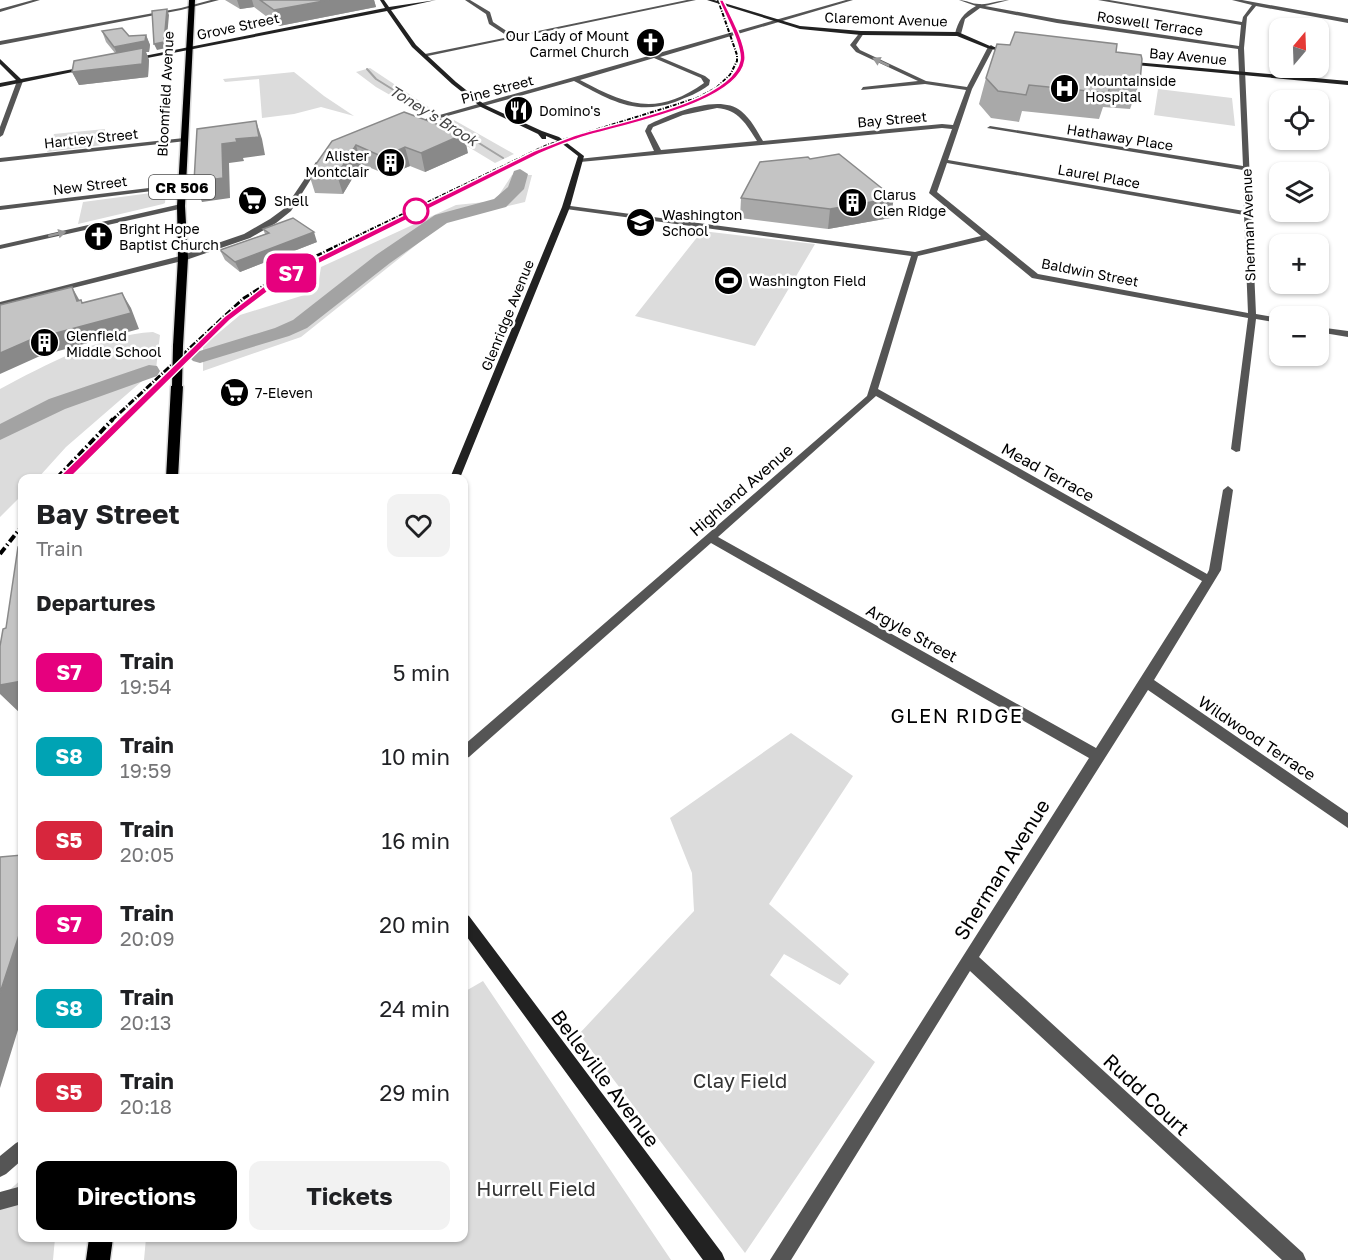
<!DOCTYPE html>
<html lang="en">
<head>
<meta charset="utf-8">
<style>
	body { margin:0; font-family:"Golos Text",sans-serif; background:#f2f2f2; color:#202124; height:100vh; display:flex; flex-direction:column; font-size:22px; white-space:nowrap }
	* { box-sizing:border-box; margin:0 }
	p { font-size:20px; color:#757577 }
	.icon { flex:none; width:33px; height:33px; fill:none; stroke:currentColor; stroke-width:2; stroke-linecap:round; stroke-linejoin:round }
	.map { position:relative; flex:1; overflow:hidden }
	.details { position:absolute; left:18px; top:474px; width:450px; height:768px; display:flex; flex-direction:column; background:#fff; border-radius:12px; box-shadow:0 2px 4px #0004 }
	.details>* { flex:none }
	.badge { padding:0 12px; border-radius:9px; font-size:21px; line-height:39px }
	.needle { width:39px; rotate:19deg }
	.controls { position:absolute; left:1269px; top:18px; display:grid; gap:12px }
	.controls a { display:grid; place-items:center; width:60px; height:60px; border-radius:12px; background:#fff; box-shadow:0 2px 4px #0004; font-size:30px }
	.map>.badge { position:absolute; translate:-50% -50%; box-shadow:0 0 0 3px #fff }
	h2 { padding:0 18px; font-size:22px; line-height:54px }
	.round { display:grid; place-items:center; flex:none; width:63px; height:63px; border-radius:12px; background:#f2f2f2 }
	.summary { display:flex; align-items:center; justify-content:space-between; height:102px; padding:0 18px }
	h1 { font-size:28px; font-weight:700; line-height:45px }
	.primary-button { display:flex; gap:12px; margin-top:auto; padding:12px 18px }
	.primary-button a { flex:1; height:69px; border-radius:12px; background:#000; color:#fff; font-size:24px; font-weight:700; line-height:69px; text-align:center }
	.primary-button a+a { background:#f2f2f2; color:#202124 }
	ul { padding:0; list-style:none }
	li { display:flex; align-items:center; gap:18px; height:84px; padding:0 18px }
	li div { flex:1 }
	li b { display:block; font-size:22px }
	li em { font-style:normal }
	li .badge { min-width:66px; font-weight:700; text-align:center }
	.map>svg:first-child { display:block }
	.green { fill:#dcdcdc }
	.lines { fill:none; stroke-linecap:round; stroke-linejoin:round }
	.stream { stroke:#a3a3a3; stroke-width:2 }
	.river { fill:#a3a3a3; fill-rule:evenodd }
	.primary-casing { stroke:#dbdbdb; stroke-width:3 }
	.street { fill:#555; fill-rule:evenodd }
	.secondary { fill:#222; fill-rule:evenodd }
	.primary { fill:#000; fill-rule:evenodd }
	.rail-far2 { stroke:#000; stroke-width:2; stroke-dasharray:4 1.5 1 1.5; stroke-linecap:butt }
	.rail-far1 { stroke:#000; stroke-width:3; stroke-dasharray:7 2 1 2; stroke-linecap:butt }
	.rail { stroke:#000; stroke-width:4; stroke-dasharray:8 3 1.5 3; stroke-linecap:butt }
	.primary-bridge-casing { stroke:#dbdbdb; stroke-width:13; stroke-linecap:butt }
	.primary-bridge { stroke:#000; stroke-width:10 }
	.wall { fill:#a9a9a9 }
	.shaded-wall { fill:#898989 }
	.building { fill:#c4c4c4; stroke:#898989; stroke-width:1.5 }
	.oneway { fill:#999 }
	.line { fill:#e6007e; stroke:#fff; stroke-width:1.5 }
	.stop-dot { fill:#fff; stroke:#e6007e; stroke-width:3 }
	.labels { text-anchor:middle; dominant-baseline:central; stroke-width:5; stroke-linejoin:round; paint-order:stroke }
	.far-street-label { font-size:14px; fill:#000; stroke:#fff }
	.far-poi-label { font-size:14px; fill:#000; stroke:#fff; text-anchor:start }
	.far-water-label { font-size:15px; font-style:italic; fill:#444; stroke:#fff }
	.shield { fill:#fff; stroke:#4c4c4c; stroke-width:1.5 }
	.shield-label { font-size:15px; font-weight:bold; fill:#000 }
	.street-label { font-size:16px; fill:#000; stroke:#fff }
	.quarter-label { font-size:20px; letter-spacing:1.5px; fill:#000; stroke:#fff }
	.near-street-label { font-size:20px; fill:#000; stroke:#fff }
	.near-park-label { font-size:20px; fill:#333; stroke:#fff }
</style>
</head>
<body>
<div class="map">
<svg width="1348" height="1260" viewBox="0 0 1348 1260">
	<rect width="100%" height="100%" fill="#fff"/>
	<path class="green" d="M370,68L436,112L425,115L376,87L356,72Z
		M294,72L324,96L354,116L321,107L294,114L262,118L259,79L225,82L223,79Z
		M1158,89L1232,98L1235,126L1154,115Z
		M454,120L514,154L495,163L442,131L438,123Z
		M105,129L103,145L47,152L54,134Z
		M512,175H532L525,202L446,221L301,337L203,371V346L240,315L317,291L321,267L456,205L495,201Z
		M166,191L165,203L163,204L78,224L83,202Z
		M702,231L815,244L755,346L635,316Z
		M153,332L160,335L156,369L66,447L38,478H22V495L0,517V389C45,365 101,335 153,332Z
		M791,733L853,776L769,904L849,974L840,985L784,954L770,975L875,1062L745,1253L579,1034L694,911L692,873L670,818Z
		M483,981L671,1260H144L146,1238H464V992Z
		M22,1179V1238H55L53,1260H0V1198Z"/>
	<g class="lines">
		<path class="stream" d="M367,69L376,79L503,158"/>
		<path class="river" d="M520,169L528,174L524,189L506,207L447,223L390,263L307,328L289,336L200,363L193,361L189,357L193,353L275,328L293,320L376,255L435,215L494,199L508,187L514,171Z
			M149,365L157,366L160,371L157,376L65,409L0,440V424L49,399Z"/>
		<defs>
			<path id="primary" d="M189,0H195L185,206L188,258L183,346L178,349L173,346L178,258L177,206Z
				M177,383L183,386L178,478H166L171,386Z
				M89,1238H113L110,1260H86Z"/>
		</defs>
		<use href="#primary" class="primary-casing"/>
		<path class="street" d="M33,0H40L0,12V9Z
			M211,0H219L181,10L0,45V41L181,8Z
			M465,0H470L490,12L493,22L514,36L687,0H696L423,57L425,54L509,37L489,24L486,14Z
			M846,0H853L660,57L705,76L710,80L709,85C699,93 687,97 675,102C635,116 610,100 574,81L411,126L408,124ZM654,58L701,78L704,83C656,117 627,105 580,80Z
			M959,0C966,0 972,4 979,4C988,5 999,0 1009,0L985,6L1057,19L1239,46L1241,25L1098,0H1109L1242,22L1243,17L1252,5L1232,0H1242L1348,19V23L1256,6L1247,17L1244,48L1256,314L1280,318V323L1256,319L1240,451L1236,452L1231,449L1248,318L1032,278L986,240L918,256L878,389L1207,574L1209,570L1223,490L1228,486L1233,490L1221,570L1154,680L1348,813V828L1148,690L979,957L1303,1253L1306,1260H1282L970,971L791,1260H770L1089,758L711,543L469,757L464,759V745L867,396L911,256L566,209H563V205L915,252L981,236L929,193L952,129L942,128L580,162L577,160L578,159L654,151L645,131L648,125C670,114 719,93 741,111C751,119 757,131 763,141L942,124L953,125L966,90L925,84L861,90L863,87L918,81L856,52L850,45L861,31L864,33L856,45L860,50L926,81L967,87L988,47L991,45L994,47L972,89L948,160L1244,211L1243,170L987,128L990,126L1243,166L1238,49L1057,23L980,8L965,19L961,34L958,36L955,34C958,21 963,13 976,6ZM717,108C739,110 746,124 757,141L661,150L651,131L653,127L683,115ZM947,163L1244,215L1248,313L1038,274L937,192ZM876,396L1202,581L1096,748L718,537Z
			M20,79L23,81L3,135L0,137V127L17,81Z
			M184,138L187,140L186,141L0,162V158Z
			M316,162L321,163L291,211L276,223L250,238L186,260L0,306V302L180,256L244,234L270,219L285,208Z
			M182,184L185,186L184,187L0,210V206Z
			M181,204L185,206L184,208L0,249V245Z
			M1318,327L1348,331V337L1318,332Z
			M22,1140V1160L6,1174L0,1177V1156L16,1143Z
			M22,1186V1204L0,1210V1192Z"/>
		<path class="secondary" d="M380,0H384L389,7L436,0L391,10L416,45L456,82L485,105L542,131L559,137L584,156L570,207L460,478H450L562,207L578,156L560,142L546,136V139H542L538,134L481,107L452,84L412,47L387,11L132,61L129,59L385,8Z
			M707,0H714L800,26L861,31L958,32L990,46L1012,51L1009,53L987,48L957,36L861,35L800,29Z
			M0,59L21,79L89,66L92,68L0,87V83L16,80L0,64Z
			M1123,61L1348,81V85L1125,64Z
			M464,913L469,916L722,1253L725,1260H703L464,933Z"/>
		<use href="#primary" class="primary"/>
		<path class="rail-far2" d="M334,247L547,145L697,98L716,88L730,75L737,61V55L718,0"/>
		<path class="rail-far1" d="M111,421L244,298L296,266L337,246"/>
		<path class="rail" d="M57,478L113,419
			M0,554L22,526"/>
		<defs>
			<path id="primary-bridge" d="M177,386L178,346"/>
		</defs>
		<use href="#primary-bridge" class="primary-bridge-casing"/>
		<use href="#primary-bridge" class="primary-bridge"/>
	</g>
	<path class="wall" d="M225,0H374L376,7L279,26L254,7L240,9Z
		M102,31L129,36L146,35L150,45L149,52H146L149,60L148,77L79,85L72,72L115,53L106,42Z
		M1010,45L1116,52L1140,82L1130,109L1103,107L1099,119L1022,111L1019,122L991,118L979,104L986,78Z
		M332,141L468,153L425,172L410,166L388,175L361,164L343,194L315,193L309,174Z
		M810,159L894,198L890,218L828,229L740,218L741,198Z
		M263,229L317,242L240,272L225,260L220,250L265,234Z"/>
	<path class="shaded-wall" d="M237,0H252L254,7L240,9Z
		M329,0H374L376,7L279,26L274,10Z
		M167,9L169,15L166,48L157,50L154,44Z
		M146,35L150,45L149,52H146L149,60L148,77L79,85L72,72L119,58L114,47Z
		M256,121L262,139L265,155L243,158L244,161L229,163L230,198L202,202L194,182L222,144L236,139Z
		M464,134L468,153L425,172L421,153Z
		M356,145L361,164L343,194L337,175Z
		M405,147L410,166L388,175L383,157Z
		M894,198L890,218L828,229L830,209Z
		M314,232L317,242L240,272L235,262Z
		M72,287L81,303L77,301Z
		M122,293L131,308L139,329L40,356L0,374V353Z
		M22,681V715L0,694V685Z
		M22,926V1017L0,1088V993Z"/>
	<path class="building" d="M260,0H329L274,10Z
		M167,9L164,42L154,44L152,11Z
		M122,28L129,36L146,35L145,41L114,47L102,31Z
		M1015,32L1117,44L1116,52L1141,55L1142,59L1140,82L1112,80L1108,93L1029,85L1026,95L998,91L986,78L997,44L1010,45Z
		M143,48L142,64L72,72L74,61Z
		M404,112L464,134L421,153L405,147L383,157L356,145L337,175L309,174L332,141Z
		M256,121L259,137L236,139L237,142L222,144L223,178L194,182L197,129Z
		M839,154L894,198L830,209L741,198L760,162L808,157L810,159Z
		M293,218L314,232L235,262L220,250L269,233L263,229Z
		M72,287L77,301L81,300L82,303L122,293L131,313L30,340L0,353V305Z
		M263,475V478H246Z
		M22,540V681L0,685V646L3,629L6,628L18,547H21Z
		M22,855V926L0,993V857Z"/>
	<defs><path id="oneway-solid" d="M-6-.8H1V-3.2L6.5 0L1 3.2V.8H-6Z" transform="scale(1.5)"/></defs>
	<g class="oneway">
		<use href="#oneway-solid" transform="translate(881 62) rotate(-154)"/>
		<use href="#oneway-solid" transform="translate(57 234) rotate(-13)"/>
	</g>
	<path class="line" d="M719,0H723C730,14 747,45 745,60C739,105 614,126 577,139C564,143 551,149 539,154L278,284L230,320L67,481H60V476L224,317L272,280L534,151C547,146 560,141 573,136C609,124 732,103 740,60C742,46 725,15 719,0Z"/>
	<defs>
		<symbol id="church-disc" viewBox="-11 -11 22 22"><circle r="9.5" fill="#000" stroke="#fff"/><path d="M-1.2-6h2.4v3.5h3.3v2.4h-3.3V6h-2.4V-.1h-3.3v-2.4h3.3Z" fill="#fff"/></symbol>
		<symbol id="hospital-disc" viewBox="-11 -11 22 22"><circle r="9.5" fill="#000" stroke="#fff"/><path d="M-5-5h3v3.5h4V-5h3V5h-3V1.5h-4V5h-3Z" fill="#fff"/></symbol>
		<symbol id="restaurant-disc" viewBox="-11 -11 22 22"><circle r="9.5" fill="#000" stroke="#fff"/><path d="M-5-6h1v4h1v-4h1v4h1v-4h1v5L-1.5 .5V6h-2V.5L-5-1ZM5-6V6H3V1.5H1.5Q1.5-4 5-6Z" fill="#fff"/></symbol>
		<symbol id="building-disc" viewBox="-11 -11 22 22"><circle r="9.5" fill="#000" stroke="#fff"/><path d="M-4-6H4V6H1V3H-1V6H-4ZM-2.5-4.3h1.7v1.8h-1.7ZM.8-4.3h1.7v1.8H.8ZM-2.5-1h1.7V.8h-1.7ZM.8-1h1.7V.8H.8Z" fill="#fff"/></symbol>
		<symbol id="supermarket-disc" viewBox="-11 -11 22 22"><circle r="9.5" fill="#000" stroke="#fff"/><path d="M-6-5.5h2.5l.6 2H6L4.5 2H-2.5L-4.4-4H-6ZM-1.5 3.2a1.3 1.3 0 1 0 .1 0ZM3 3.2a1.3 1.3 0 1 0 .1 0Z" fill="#fff"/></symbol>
		<symbol id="school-disc" viewBox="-11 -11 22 22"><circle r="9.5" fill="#000" stroke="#fff"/><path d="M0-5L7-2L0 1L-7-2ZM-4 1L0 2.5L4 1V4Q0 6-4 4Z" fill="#fff"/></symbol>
		<symbol id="stadium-disc" viewBox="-11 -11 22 22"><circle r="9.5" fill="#000" stroke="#fff"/><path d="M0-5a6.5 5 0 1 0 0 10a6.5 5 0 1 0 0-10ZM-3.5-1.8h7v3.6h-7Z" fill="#fff"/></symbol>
	</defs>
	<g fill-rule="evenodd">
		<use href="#church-disc" x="634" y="26" width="33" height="33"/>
		<use href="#hospital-disc" x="1048" y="72" width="33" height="33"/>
		<use href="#restaurant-disc" x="502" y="94" width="33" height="33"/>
		<use href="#building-disc" x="374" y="146" width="33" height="33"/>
		<use href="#supermarket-disc" x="236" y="184" width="33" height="33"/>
		<use href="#building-disc" x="836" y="186" width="33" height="33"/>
		<use href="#school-disc" x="624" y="206" width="33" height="33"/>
		<use href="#church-disc" x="82" y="220" width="33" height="33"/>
		<use href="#stadium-disc" x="712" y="264" width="33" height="33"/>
		<use href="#building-disc" x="28" y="326" width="33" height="33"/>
		<use href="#supermarket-disc" x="218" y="376" width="33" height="33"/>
	</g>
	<circle class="stop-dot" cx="416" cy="211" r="12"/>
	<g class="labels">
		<g class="far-street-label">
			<text transform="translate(886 19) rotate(2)">Claremont Avenue</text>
			<text transform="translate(1150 23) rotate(8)">Roswell Terrace</text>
			<text transform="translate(238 26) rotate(-12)">Grove Street</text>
			<text transform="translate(1188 56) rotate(5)">Bay Avenue</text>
			<text transform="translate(497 89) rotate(-15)">Pine Street</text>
			<text transform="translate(165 94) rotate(-87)">Bloomfield Avenue</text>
			<text transform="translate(892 119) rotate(-5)">Bay Street</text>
			<text transform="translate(1120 137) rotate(9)">Hathaway Place</text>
			<text transform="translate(91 138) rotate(-6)">Hartley Street</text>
			<text transform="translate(1099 176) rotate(10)">Laurel Place</text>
			<text transform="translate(90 185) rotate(-7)">New Street</text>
			<text transform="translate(1248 225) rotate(-92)">Sherman Avenue</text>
			<text transform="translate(1090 272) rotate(11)">Baldwin Street</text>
			<text transform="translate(507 315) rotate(-68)">Glenridge Avenue</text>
		</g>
		<g class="far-poi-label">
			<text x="629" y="35" text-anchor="end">Our Lady of Mount<tspan x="629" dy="16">Carmel Church</tspan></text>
			<text x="1085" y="80">Mountainside<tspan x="1085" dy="16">Hospital</tspan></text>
			<text x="539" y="110">Domino's</text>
			<text x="369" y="155" text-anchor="end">Alister<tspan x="369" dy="16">Montclair</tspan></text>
			<text x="873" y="194">Clarus<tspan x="873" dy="16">Glen Ridge</tspan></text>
			<text x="274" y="200">Shell</text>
			<text x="662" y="214">Washington<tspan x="662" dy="16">School</tspan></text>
			<text x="119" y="228">Bright Hope<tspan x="119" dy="16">Baptist Church</tspan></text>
			<text x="749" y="280">Washington Field</text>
			<text x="66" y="335">Glenfield<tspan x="66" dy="16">Middle School</tspan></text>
			<text x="255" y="392">7-Eleven</text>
		</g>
		<g class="far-water-label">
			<text transform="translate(434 115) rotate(32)">Toney's Brook</text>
		</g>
		<rect class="shield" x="149" y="175" width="66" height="24" rx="4.5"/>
		<g class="shield-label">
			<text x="182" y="187">CR 506</text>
		</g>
		<g class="street-label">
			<text transform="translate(1048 472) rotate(29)">Mead Terrace</text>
			<text transform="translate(741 490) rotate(-41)">Highland Avenue</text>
			<text transform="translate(912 633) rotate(29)">Argyle Street</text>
			<text transform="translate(1257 738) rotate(34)">Wildwood Terrace</text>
		</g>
		<g class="quarter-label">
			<text x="957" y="715">GLEN RIDGE</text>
		</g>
		<g class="near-street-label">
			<text transform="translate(1001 869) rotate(-58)">Sherman Avenue</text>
			<text transform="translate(606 1078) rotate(53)">Belleville Avenue</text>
			<text transform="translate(1147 1094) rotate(43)">Rudd Court</text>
		</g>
		<g class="near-park-label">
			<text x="740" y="1080">Clay Field</text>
			<text x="536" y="1188">Hurrell Field</text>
		</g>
	</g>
</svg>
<div class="controls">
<a><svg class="needle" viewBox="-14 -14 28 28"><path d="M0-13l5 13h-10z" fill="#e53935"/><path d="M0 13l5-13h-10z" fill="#757577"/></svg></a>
<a><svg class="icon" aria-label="locate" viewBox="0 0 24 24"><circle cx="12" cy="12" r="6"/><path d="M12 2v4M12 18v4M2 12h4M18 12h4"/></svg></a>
<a><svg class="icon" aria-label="layers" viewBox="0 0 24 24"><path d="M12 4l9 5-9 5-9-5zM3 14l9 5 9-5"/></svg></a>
<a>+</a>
<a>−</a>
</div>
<b class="badge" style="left:291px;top:273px;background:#e6007e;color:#fff">S7</b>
<section class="details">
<div class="summary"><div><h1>Bay Street</h1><p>Train</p></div><a class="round"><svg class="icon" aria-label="heart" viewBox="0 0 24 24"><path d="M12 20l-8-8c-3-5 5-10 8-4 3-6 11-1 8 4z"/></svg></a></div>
<h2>Departures</h2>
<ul>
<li><span class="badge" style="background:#e6007e;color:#fff">S7</span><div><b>Train</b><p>19:54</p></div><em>5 min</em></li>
<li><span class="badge" style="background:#00a3b4;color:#fff">S8</span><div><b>Train</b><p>19:59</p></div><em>10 min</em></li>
<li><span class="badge" style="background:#d7263d;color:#fff">S5</span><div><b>Train</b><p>20:05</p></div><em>16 min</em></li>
<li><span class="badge" style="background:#e6007e;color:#fff">S7</span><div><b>Train</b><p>20:09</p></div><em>20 min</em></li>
<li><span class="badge" style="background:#00a3b4;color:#fff">S8</span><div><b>Train</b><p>20:13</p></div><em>24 min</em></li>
<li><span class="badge" style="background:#d7263d;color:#fff">S5</span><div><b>Train</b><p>20:18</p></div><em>29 min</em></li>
</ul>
<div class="primary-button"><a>Directions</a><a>Tickets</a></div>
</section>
</div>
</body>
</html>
